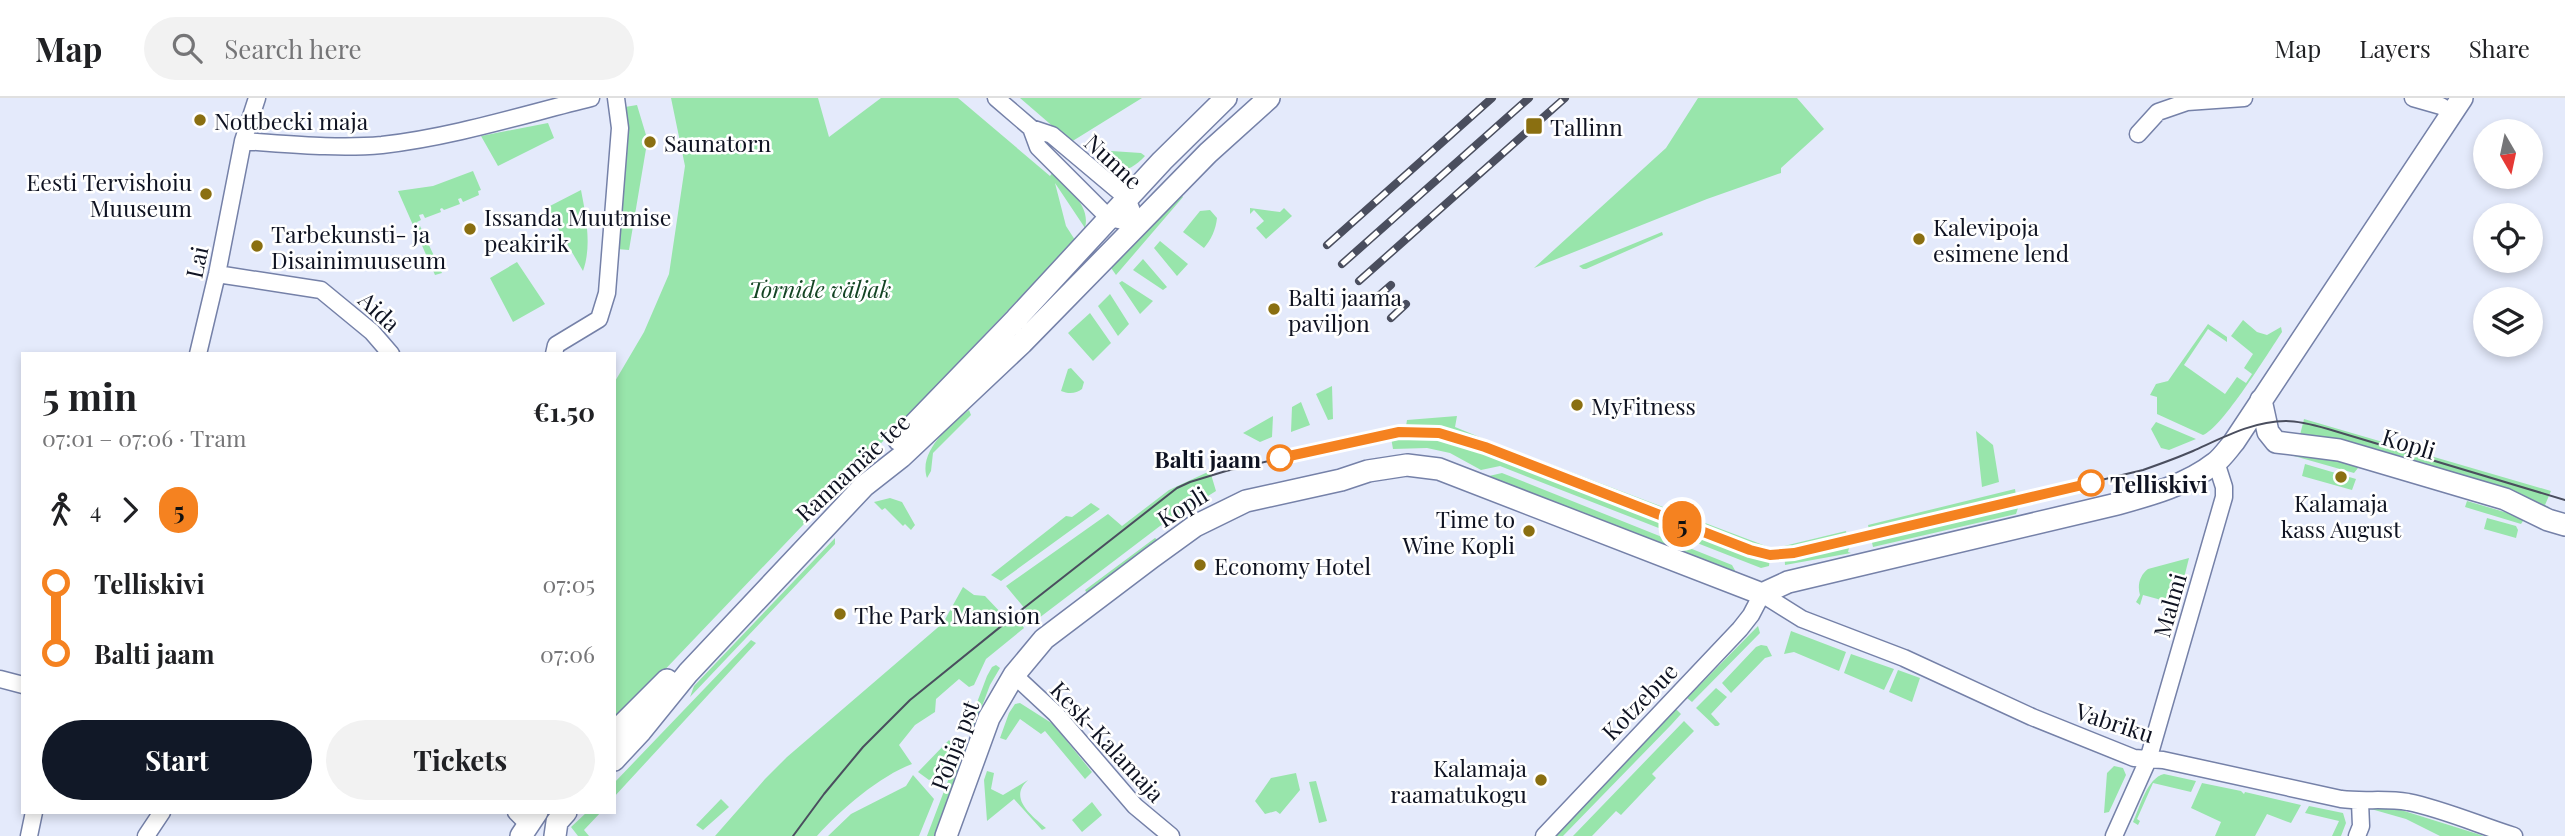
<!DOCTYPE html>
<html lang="en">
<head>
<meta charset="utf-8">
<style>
	body { margin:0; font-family:"Playfair Display",serif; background:#f2f2f2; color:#202124; height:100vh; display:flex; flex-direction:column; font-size:26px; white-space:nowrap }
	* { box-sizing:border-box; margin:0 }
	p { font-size:23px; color:#757577 }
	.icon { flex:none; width:38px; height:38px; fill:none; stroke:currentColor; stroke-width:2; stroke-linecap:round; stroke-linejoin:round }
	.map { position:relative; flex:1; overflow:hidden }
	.details { position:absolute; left:21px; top:254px; width:595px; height:462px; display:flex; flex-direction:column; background:#fff; border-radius:0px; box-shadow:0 4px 10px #0003 }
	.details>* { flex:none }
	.badge { padding:0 14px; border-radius:23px; font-size:24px; line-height:46px }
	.needle { width:46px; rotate:171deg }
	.controls { position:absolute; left:2473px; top:21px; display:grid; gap:14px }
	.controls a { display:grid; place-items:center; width:70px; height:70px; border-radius:50%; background:#fff; box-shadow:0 4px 10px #0003; font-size:35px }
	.map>.badge { position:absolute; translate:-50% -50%; box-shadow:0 0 0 4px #fff }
	.legs { display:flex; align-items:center; gap:10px; height:77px; padding:0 21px; font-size:23px }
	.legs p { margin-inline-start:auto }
	.summary { display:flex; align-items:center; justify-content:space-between; height:119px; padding:0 21px }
	h1 { font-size:38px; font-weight:700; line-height:52px }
	.button { display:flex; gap:14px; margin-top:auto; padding:14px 21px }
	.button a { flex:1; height:80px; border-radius:42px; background:#111827; color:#fff; font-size:28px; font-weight:700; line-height:80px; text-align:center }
	.button a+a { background:#f2f2f2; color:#202124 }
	ul { padding:0 21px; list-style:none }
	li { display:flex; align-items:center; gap:24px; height:70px; font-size:26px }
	li i { display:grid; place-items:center; width:10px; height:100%; margin:0 9px; background:currentColor }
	li i::after { content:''; width:18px; height:18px; margin:-9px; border:5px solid; border-radius:50%; background:#fff }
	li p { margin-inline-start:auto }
	li:first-child i { background:linear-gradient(#0000 50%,currentColor 0) }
	li:last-child i { background:linear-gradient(currentColor 50%,#0000 0) }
	header { display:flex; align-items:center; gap:42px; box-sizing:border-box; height:98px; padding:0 35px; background:#fff; border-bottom:2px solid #e0e0e0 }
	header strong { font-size:33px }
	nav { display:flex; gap:38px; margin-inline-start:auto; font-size:24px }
	.search { width:490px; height:63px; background:#f2f2f2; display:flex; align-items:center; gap:18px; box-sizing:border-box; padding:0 24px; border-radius:38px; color:#757577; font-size:26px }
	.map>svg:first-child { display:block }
	.green { fill:#98e5ab }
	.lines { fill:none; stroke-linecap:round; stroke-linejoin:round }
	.street-casing { stroke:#7581a8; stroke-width:19 }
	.secondary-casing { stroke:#7581a8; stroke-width:24 }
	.street { stroke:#fff; stroke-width:16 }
	.secondary { stroke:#fff; stroke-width:21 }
	.tram { stroke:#4a4e5e; stroke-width:2 }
	.rail-casing { stroke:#4a4e5e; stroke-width:8 }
	.rail { stroke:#fff; stroke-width:5; stroke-dasharray:16; stroke-linecap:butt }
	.line-1-casing { stroke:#fff; stroke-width:16 }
	.line-1 { stroke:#f58220; stroke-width:10 }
	.poi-dot { fill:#8a6f11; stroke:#fff; stroke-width:2.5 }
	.stop-1-dot { fill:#fff; stroke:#f58220; stroke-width:3.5 }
	.labels { text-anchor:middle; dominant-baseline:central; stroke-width:5; stroke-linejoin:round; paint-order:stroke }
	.poi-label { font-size:23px; fill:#0f1322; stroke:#fff; text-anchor:start }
	.street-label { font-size:23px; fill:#0f1322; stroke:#fff }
	.park-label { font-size:23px; font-style:italic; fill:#144424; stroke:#fff }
	.stop-label { font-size:23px; font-weight:bold; fill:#0f1322; stroke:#fff; text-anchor:end }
</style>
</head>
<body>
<header>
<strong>Map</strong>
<div class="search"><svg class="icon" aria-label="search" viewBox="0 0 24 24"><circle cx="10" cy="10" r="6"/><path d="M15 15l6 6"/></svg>Search here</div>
<nav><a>Map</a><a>Layers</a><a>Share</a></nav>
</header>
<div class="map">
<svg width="2565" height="738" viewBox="0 0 2565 738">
	<rect width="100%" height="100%" fill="#e4eafb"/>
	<path class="green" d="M671,0H818L829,39L881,0H958L1050,78L1053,74C1067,92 1091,106 1085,130L1055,85L1066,128L1075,142L614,625V285L644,234L669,176L685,68Z
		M1020,0H1142L1071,44Z
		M1698,0H1797L1824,31L1781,70V75L1707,101L1534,170L1666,50Z
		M637,7L646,37V51L629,152L617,151L625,9Z
		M548,25L554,40L498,68L481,38Z
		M1111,53L1141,55L1145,58C1129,75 1113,79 1094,63Z
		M473,73L481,92L478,93L479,97L463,104L461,100L458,101L460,106L444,112L442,110L440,111L441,114L425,120L423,116L419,117L421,122L417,124L418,128H420L442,175L435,177L398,93L433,88Z
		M581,92C586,118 592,148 583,173L546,110Z
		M1179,95L1183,99L1116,177L1109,167Z
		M1250,110L1280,114L1284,110L1292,118L1266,141L1256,130L1264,123L1254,112L1250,116Z
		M1210,112L1217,120C1216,131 1211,142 1204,150L1183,134L1200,113Z
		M1662,134L1663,137L1586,171H1583L1579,168Z
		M1160,143L1188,166L1177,178L1154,150Z
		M1143,161L1167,189L1163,192L1133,172Z
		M517,164L545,206L513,224L490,180Z
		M1122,183L1153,203L1140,216L1119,185Z
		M1110,196L1129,226L1118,238L1098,208Z
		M1090,215L1111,245L1093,263L1068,235Z
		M2243,222L2257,234L2267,237L2281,229L2282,234C2268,255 2222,330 2203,337L2157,316V299L2150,297L2156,286L2168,283L2208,226L2227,239V244L2208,231L2184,267L2225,296L2237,279L2246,285L2252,276L2244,270L2253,256L2231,238Z
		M1071,270L1084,284L1082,291C1076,296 1068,296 1061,293L1068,271Z
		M1332,288L1333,321L1328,322L1316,296Z
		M1301,304L1310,327L1291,334L1292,309Z
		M969,312L971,317L933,355L931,373L927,380C918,353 950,327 969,312Z
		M1273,318L1272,339L1260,344L1243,335Z
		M1457,318L1455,329L1489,343L1771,450L1769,468L1761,470L1500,368L1481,372L1450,355L1427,350L1393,351L1389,328H1406L1407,322Z
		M2304,321L2551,393L2545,407L2549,409L2546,416L2300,337Z
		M2156,324L2196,341L2169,352L2161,350L2151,331Z
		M1976,333L1993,347L1999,384L1982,389Z
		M2294,355L2354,361L2358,370L2354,375L2294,358Z
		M2305,366L2356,381L2352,392L2302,378Z
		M1210,373L1216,393L1160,428L1039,520L1031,518L1006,488L1108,416L1122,428L1169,392Z
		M1502,375L1732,467L1737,476L1722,472L1489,378Z
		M2015,391L2018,410L2016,416L1873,449L1868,427Z
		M890,400L902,404L915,427L911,432L905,426L903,428L885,410L882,412L874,404Z
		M2467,403L2525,420L2521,426L2465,409Z
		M1091,405L1100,411L1001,483L991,477L1066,418L1072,419Z
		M2487,420L2516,428L2518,432L2516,440L2484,431Z
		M1846,433L1849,450L1848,454L1851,455L1785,467L1784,448Z
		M835,440V446L690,599L694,588Z
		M1155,440L1159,443L1088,497L1085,492Z
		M2189,460L2180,496L2178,495L2180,485L2173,483L2165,503L2143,497L2140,507L2136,504L2140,497C2137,487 2140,477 2148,471Z
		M963,489L974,497L985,498L1003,517L1011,512L1024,530L986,561L974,587L969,589L959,581L936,601L935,614L915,627L899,647L912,666C880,678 840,712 817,738H715L765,681L787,659L943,525Z
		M1758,528L1760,535L1692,604L1687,600Z
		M1791,533L1846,554L1839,573L1794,554L1784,556Z
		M751,542L756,545L614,699V685Z
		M1761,547L1767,548L1772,558L1765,560L1731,595L1722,585L1756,549Z
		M1851,556L1894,571L1884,592L1844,575Z
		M996,567L1000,570L990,587L972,635L969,636L967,631L987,578L992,569Z
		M1898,572L1920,580L1912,604L1889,594Z
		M1716,590L1727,599L1711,616L1720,626L1718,628H1715L1696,610Z
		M1020,605L1053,626L1092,674L1085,681L1045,633L1041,636L1020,621L1006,642L1000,640L1009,615L1015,606Z
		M1676,611L1681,616L1671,627L1563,738H1555Z
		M1684,623L1694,633L1652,676L1656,680L1621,717L1616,713L1592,738H1573Z
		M949,642L953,647L938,677L929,682L918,674Z
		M963,650L965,652L934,738H927L960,651Z
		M2114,668L2123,670L2126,677L2109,714L2104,715L2107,675Z
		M987,673L994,675L991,691L1003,697L1028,682C1008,700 1031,717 1046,730L1042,732L1014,701L987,723L984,682Z
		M1296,675L1300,692L1280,716L1276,713L1265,716L1255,703L1271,680Z
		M2164,676L2196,683L2191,694L2153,685L2137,721L2140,723L2138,727L2133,724C2140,709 2147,680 2164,676Z
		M913,677L934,701L919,738H828L851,716L906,688Z
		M1316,683L1327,723L1319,725L1309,684Z
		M2202,685L2241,693L2244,696L2245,694L2301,707L2291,725L2267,716L2255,738H2215L2221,724L2191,710Z
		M721,701L729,709L703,732L696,727Z
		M1092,704L1102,717L1082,734L1072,722Z
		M2398,707L2401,712L2484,738H2440L2406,721L2371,711Z
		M2309,708L2343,715L2346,725L2341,738H2332L2339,723L2305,715Z
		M587,714H601L584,732L589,738H578L571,729Z"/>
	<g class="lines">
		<defs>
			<path id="street" d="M996,0L1031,30L1052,37L1127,100L1137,126
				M2413,0L2441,8L2452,15
				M1031,30L1038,49L1109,120L1137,126
				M2138,36L2158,14L2187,4L2244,0
				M243,43C289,46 337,51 382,47C453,39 522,17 591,0
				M217,176L321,192L372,234L391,256
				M198,256L217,176L243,43L257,0
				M554,256L556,247L599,221L607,195L620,30L616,0
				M1014,577L1056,616L1135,708L1171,738
				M0,581L23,587
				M516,714L528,726
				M29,738L34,714
				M146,738L162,714
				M1544,738L1740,531L1751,517L1762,496L1802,521L1904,560L2032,619L2134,660L2163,662L2341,701C2364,704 2385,700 2408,704C2443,711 2479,727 2514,738
				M2114,738L2148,662L2224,399V389L2216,364
				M2357,738L2361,728L2360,704"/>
			<path id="secondary" d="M2261,302L2268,334L2276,344L2339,352L2505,401L2548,422L2565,427
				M899,342L1016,221L1162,63L1226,0
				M614,635L667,582
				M614,662L641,633L688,575L864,388L901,359L1022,245L1208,55L1269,0
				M521,738L537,714
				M555,738L557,724L566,714
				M946,738L989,620L1014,577L1044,541L1151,460L1195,428L1246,403L1341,382L1368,373L1407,367L1439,371L1762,496L1788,484L2117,406C2150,397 2187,387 2215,365C2222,360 2228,351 2234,344L2462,0"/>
		</defs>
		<use href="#street" class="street-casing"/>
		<use href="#secondary" class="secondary-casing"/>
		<use href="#street" class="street"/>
		<use href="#secondary" class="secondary"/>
		<path class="tram" d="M793,738L824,696L863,649L910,602L1020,513L1177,390L1190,384L1226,373L1383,336L1416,333L1455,338L1750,452L1770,457L1803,453L2143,372C2160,366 2177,360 2193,353C2222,340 2253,323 2286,323C2300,323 2314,327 2328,331L2565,402"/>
		<defs>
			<path id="rail" d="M1327,147L1492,0
				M1342,166L1529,0
				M1359,183L1565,0
				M1375,201L1391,187
				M1391,220L1406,206"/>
		</defs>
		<use href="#rail" class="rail-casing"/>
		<use href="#rail" class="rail"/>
	</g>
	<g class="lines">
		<defs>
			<path id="line-1" d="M1280,360L1399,334L1439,335L1485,349L1750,452L1770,457L1794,455L2091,385"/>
		</defs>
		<use href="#line-1" class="line-1-casing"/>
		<use href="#line-1" class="line-1"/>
	</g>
	<g class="poi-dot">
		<circle cx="200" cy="22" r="7"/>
		<rect x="1525" y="19" width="18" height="18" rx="3.5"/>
		<circle cx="650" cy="44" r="7"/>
		<circle cx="206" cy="96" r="7"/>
		<circle cx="470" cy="131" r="7"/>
		<circle cx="1919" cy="141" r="7"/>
		<circle cx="257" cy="148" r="7"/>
		<circle cx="1274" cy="211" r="7"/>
		<circle cx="1577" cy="307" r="7"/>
		<circle cx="2341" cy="379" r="7"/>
		<circle cx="1529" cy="433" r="7"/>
		<circle cx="1200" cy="467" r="7"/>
		<circle cx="840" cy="516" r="7"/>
		<circle cx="1541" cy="682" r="7"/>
	</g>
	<g class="stop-1-dot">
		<circle cx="1280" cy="360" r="12"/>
		<circle cx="2091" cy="385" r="12"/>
	</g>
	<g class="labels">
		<g class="poi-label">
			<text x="214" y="22">Nottbecki maja</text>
			<text x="1550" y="28">Tallinn</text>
			<text x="664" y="44">Saunatorn</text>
			<text x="192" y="83" text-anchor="end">Eesti Tervishoiu<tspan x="192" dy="26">Muuseum</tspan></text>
			<text x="484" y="118">Issanda Muutmise<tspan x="484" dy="26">peakirik</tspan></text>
			<text x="1933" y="128">Kalevipoja<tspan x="1933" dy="26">esimene lend</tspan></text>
			<text x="271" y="135">Tarbekunsti- ja<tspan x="271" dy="26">Disainimuuseum</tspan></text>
			<text x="1288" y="198">Balti jaama<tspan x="1288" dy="26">paviljon</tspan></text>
			<text x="1591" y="307">MyFitness</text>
			<text x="2341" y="404" text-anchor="middle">Kalamaja<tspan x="2341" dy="26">kass August</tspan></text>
			<text x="1515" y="420" text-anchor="end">Time to<tspan x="1515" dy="26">Wine Kopli</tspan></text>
			<text x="1214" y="467">Economy Hotel</text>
			<text x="854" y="516">The Park Mansion</text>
			<text x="1527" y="669" text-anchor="end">Kalamaja<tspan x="1527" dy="26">raamatukogu</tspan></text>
		</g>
		<g class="street-label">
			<text transform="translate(1114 63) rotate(43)">Nunne</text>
			<text transform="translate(196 164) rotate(-78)">Lai</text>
			<text transform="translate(380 213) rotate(43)">Aida</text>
			<text transform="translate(2409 345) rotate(17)">Kopli</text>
			<text transform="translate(852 369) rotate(-43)">Rannamäe tee</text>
			<text transform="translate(1182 408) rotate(-32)">Kopli</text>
			<text transform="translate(2169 507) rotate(-74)">Malmi</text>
			<text transform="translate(1639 603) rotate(-46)">Kotzebue</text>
			<text transform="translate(2115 624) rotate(18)">Vabriku</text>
			<text transform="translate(1108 643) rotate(47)">Kesk-Kalamaja</text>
			<text transform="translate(954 647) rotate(-69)">Põhja pst</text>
		</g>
		<g class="park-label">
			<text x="820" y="190">Tornide väljak</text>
		</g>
		<g class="stop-label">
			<text x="1261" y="360">Balti jaam</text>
			<text x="2110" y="385" text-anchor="start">Telliskivi</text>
		</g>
	</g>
</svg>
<div class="controls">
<a><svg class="needle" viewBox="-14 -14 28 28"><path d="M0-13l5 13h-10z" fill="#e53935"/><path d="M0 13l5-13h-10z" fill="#757577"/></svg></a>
<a><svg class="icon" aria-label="locate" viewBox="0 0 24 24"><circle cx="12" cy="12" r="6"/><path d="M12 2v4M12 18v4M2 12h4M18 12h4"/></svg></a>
<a><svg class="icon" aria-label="layers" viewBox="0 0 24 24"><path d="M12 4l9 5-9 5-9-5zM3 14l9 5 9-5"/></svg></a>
</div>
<b class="badge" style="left:1682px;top:426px;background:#f58220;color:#111">5</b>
<section class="details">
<div class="summary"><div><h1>5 min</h1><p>07:01 – 07:06 · Tram</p></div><b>€1.50</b></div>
<div class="legs"><svg class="icon" aria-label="walk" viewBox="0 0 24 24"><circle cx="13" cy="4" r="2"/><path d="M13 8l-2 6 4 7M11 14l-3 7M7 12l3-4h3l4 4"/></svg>4<svg class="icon" aria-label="forward" viewBox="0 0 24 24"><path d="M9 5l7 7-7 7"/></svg><b class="badge" style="background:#f58220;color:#111">5</b></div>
<ul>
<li><i style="color:#f58220"></i><b>Telliskivi</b><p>07:05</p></li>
<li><i style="color:#f58220"></i><b>Balti jaam</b><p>07:06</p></li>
</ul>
<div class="button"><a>Start</a><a>Tickets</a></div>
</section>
</div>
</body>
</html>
